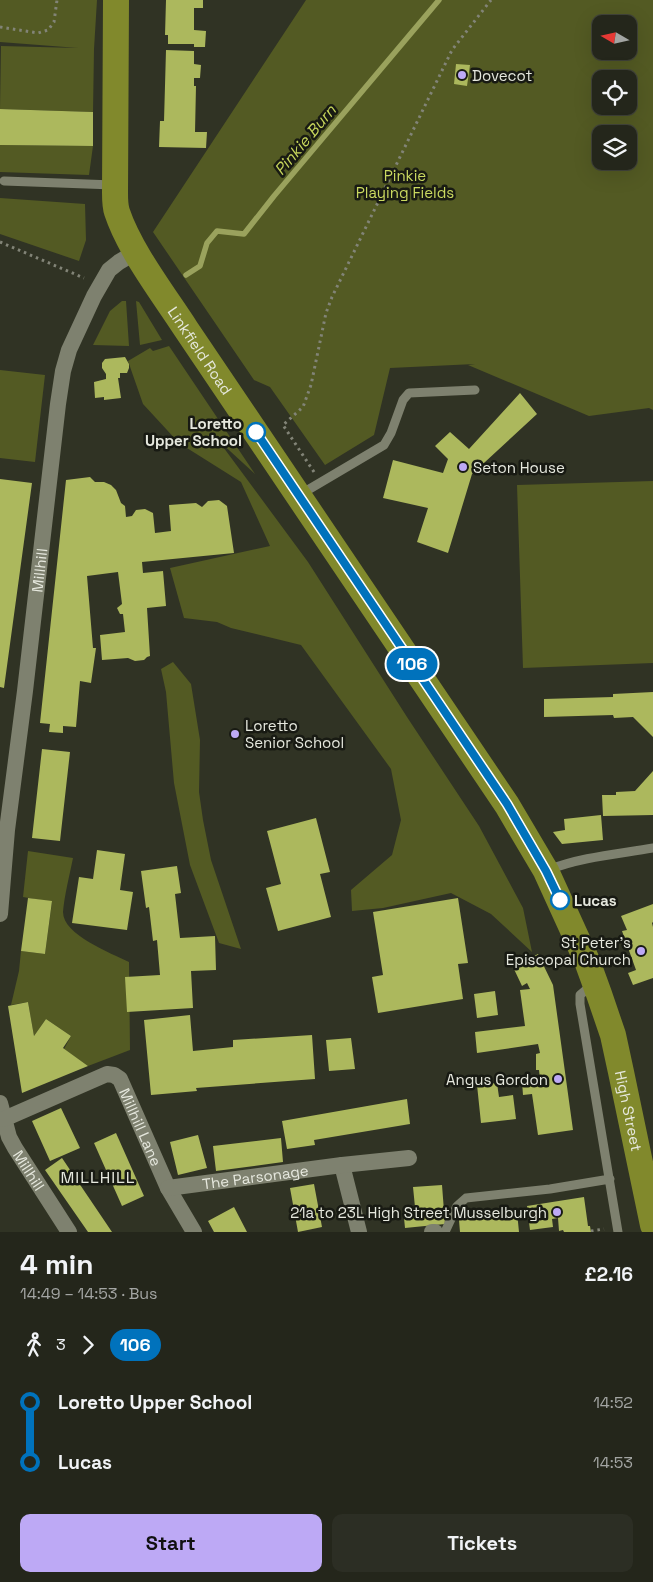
<!DOCTYPE html>
<html lang="en">
<head>
<meta charset="utf-8">
<style>
	body { margin:0; font-family:"Space Grotesk",sans-serif; background:#2c2e24; color:#f1f3f6; height:100vh; display:flex; flex-direction:column; font-size:19px; white-space:nowrap }
	* { box-sizing:border-box; margin:0 }
	p { font-size:16px; color:#a3a5a3 }
	.icon { flex:none; width:28px; height:28px; fill:none; stroke:currentColor; stroke-width:2; stroke-linecap:round; stroke-linejoin:round }
	.map { position:relative; height:1232px; overflow:hidden }
	.drawer { display:flex; flex-direction:column; background:#24261b; flex:1 }
	.drawer>* { flex:none }
	.badge { padding:0 10px; border-radius:16px; font-size:18px; line-height:32px }
	.needle { width:32px; rotate:279deg }
	.controls { position:absolute; left:592px; top:15px; display:grid; gap:10px }
	.controls a { display:grid; place-items:center; width:45px; height:45px; border-radius:10px; background:#24261b; box-shadow:0 5px 20px #0002,0 0 0 1px #41433a; font-size:25px }
	.map>.badge { position:absolute; translate:-50% -50%; box-shadow:0 0 0 2px #fff }
	.legs { display:flex; align-items:center; gap:8px; height:55px; padding:0 20px; font-size:16px }
	.legs p { margin-inline-start:auto }
	.overview { display:flex; align-items:center; justify-content:space-between; height:85px; padding:0 20px }
	h1 { font-size:28px; font-weight:600; line-height:38px }
	.button { display:flex; gap:10px; margin-top:auto; padding:10px 20px }
	.button a { flex:1; height:58px; border-radius:10px; background:#bda9f5; color:#111; font-size:20px; font-weight:600; line-height:58px; text-align:center }
	.button a+a { background:#2c2e24; color:#f1f3f6 }
	ul { padding:0 20px; list-style:none }
	li { display:flex; align-items:center; gap:18px; height:60px; font-size:19px }
	li i { display:grid; place-items:center; width:8px; height:100%; margin:0 6px; background:currentColor }
	li i::after { content:''; width:12px; height:12px; margin:-6px; border:4px solid; border-radius:50%; background:#24261b }
	li p { margin-inline-start:auto }
	li:first-child i { background:linear-gradient(#0000 50%,currentColor 0) }
	li:last-child i { background:linear-gradient(currentColor 50%,#0000 0) }
	.map>svg:first-child { display:block }
	.green { fill:#535a23; fill-rule:evenodd }
	.lines { fill:none; stroke-linecap:round; stroke-linejoin:round }
	.stream { stroke:#9aa25d; stroke-width:5.5 }
	.building { fill:#acb85d }
	.path { stroke:#828477; stroke-width:3; stroke-dasharray:2.5 4; stroke-linecap:butt }
	.service { stroke:#7e816f; stroke-width:9 }
	.minor { stroke:#7e816f; stroke-width:16 }
	.primary { stroke:#81892c; stroke-width:26 }
	.line-1-casing { stroke:#fff; stroke-width:11 }
	.line-1 { stroke:#0072bc; stroke-width:8 }
	.poi-dot { fill:#bda9f5; stroke:#181a13; stroke-width:2 }
	.stop-1-dot { fill:#fff; stroke:#0072bc; stroke-width:2.5 }
	.labels { text-anchor:middle; dominant-baseline:central; stroke-width:5; stroke-linejoin:round; paint-order:stroke }
	.poi-label { font-size:15px; fill:#e6e8de; stroke:#181a13; text-anchor:start }
	.park-label { font-size:15px; fill:#cad960; stroke:#181a13 }
	.street-label { font-size:15px; fill:#e6e8de; stroke:#181a13 }
	.stop-label { font-size:15px; font-weight:bold; fill:#e6e8de; stroke:#181a13; text-anchor:end }
	.water-label { font-size:16px; font-style:italic; fill:#c6d55b; stroke:#181a13 }
	.neighbourhood-label { font-size:16px; letter-spacing:1px; fill:#e6e8de; stroke:#181a13 }
</style>
</head>
<body>
<div class="map">
<svg width="653" height="1232" viewBox="0 0 653 1232">
	<rect width="100%" height="100%" fill="#303324"/>
	<path class="green" d="M0,0H97L94,49L93,112L0,109L1,46L78,48L0,42Z
		M306,0H653V410L649,408L589,416L468,365L475,364L390,368L374,435L325,465L270,387L254,380L153,232ZM601,24H629V51H601ZM601,79H629V106H601ZM601,134H629V161H601Z
		M0,145L93,146L89,175L0,172Z
		M0,198L85,204L86,240L79,261L0,234Z
		M122,301H126L129,346L93,345L110,311Z
		M136,301L139,302L162,340L140,345Z
		M169,346L255,474L218,440L308,562L407,717L479,826L523,908L532,952L491,914L451,893L383,908L352,911L351,890L392,855L401,820L391,769L301,645L231,628L217,622L184,618L170,568L270,546L241,482L179,443L143,404L128,361L150,348L153,351Z
		M0,370L45,375L35,462L0,458Z
		M653,481V663L523,668L517,485Z
		M173,662L191,684L200,740L199,792L203,820L211,860L241,949L219,943L190,865L174,783L166,692L161,669Z
		M28,851L73,858C70,873 64,897 63,912C63,935 111,953 129,962L130,1050L88,1066L64,1049L71,1036L46,1019L34,1036L28,1002L11,1005L19,971L21,951L45,954L52,902L23,897Z"/>
	<g class="lines">
		<path class="stream" d="M186,275L200,266L207,243L217,231L244,234L274,196L439,0"/>
	</g>
	<path class="building" d="M166,0H203V8H194V30L206,31L205,47H194V44H168V35H165Z
		M166,50L194,51V64L201,65L200,78H194V86H196L195,132H207L206,148L159,147L160,121H164Z
		M456,64L470,65L467,86L454,84Z
		M0,109L93,112V146L0,145Z
		M125,357L129,364V368L127,373H120V378H118L121,398L104,400V397L95,398L94,382L106,379V374L102,368V363L105,359Z
		M520,393L537,414L472,474L448,553L417,542L428,508L383,498L393,460L443,473L448,459L435,446L450,432L469,449Z
		M90,477L95,482H104L111,485L116,490L121,503L125,506L126,517L132,516L136,510L145,509L153,513L155,533L171,531L169,505L196,503L202,507L208,501L219,500L227,506L234,553L142,562L143,573L163,571L166,606L147,608L150,656L147,657L144,660L135,661L128,658L102,660L100,635L125,632L123,614H120L117,608L122,604L118,572L87,576L93,648H96L91,683L80,681L76,727L63,726V733L49,732L50,724L40,723L66,480Z
		M0,479L32,483L4,688L0,687Z
		M653,692V737L633,717L614,718L613,715L544,717V699L613,697V694Z
		M42,749L70,752L60,841L32,838Z
		M653,771V815L603,816L602,795H616V792L635,791Z
		M601,815L603,840L562,844L553,832L565,830L564,819Z
		M316,818L330,872L320,874L331,917L278,931L266,888L281,884L267,831Z
		M97,850L125,854L120,890L133,892L127,930L72,923L79,877L93,879Z
		M177,866L181,893L175,894L180,938L215,936L216,970L191,971L193,1008L127,1012L125,977L160,975L157,940L153,941L149,907L146,908L141,871Z
		M28,898L52,901L45,954L21,951Z
		M458,898L468,963L458,964L463,999L378,1013L372,977L383,975L373,912Z
		M653,904V922L652,923L653,927V978L633,985L628,973L636,970L622,931L627,930L621,916Z
		M538,954L553,985L573,1130L538,1135L532,1094L523,1095L522,1082L540,1079L539,1070H536V1054L540,1053L538,1044L477,1053L475,1032L525,1026L520,990L530,989L527,983L522,986L513,967Z
		M495,991L498,1015L477,1018L474,994Z
		M28,1002L34,1036L46,1019L71,1036L63,1048L88,1066L22,1093L8,1006Z
		M190,1015L193,1051L233,1047V1040L312,1035L315,1079L196,1088L197,1091L151,1095L144,1020Z
		M351,1038L355,1069L329,1071L326,1040Z
		M497,1083L499,1097L513,1095L516,1119L481,1123L477,1085Z
		M407,1099L410,1124L314,1140L315,1145L287,1149L282,1121Z
		M61,1108L80,1148L50,1161L32,1121Z
		M116,1133L144,1196L122,1206L94,1143Z
		M198,1135L207,1168L178,1175L170,1142Z
		M281,1138L283,1162L216,1171L213,1146Z
		M62,1158L112,1232H88L45,1170Z
		M314,1184L322,1227L298,1232L290,1188Z
		M442,1185L445,1224L405,1228L403,1208L415,1207L413,1187Z
		M584,1197L588,1226H590L591,1232H564L563,1230L559,1231L558,1218L552,1219L553,1227L530,1230L527,1206Z
		M234,1207L247,1232H214L208,1221Z
		M517,1212L519,1232H460L459,1220Z"/>
	<g class="lines">
		<path class="path" d="M0,27L38,33L48,30L54,22L57,0
			M0,242L84,278
			M314,472L283,425L303,407L311,385L326,313L332,297L452,50L491,0
			M591,1231L604,1229"/>
		<path class="service" d="M4,181L114,185
			M301,494L384,445L391,433L403,400L409,393L475,390
			M548,870C581,857 618,854 653,848
			M593,984L580,995V1004L618,1232
			M445,1232L457,1206L466,1198L550,1189L610,1179"/>
		<g class="minor">
			<path id="s1" d="M0,914L7,830L25,691L58,404L63,371L69,350L94,296L109,270L119,262L136,252"/>
			<path id="s2" d="M0,1103L9,1137L15,1148L69,1232"/>
			<path id="s3" d="M4,1119L107,1074L114,1075L120,1079L168,1188L194,1232"/>
			<path d="M342,1165L359,1232"/>
			<path id="s4" d="M168,1188L342,1165L409,1158"/>
			<path d="M432,1232H435"/>
		</g>
		<path class="primary" id="s5" d="M116,0L115,193C115,199 115,206 117,212C130,251 164,295 186,329L507,805L546,871L587,961L599,994L613,1035L621,1072L653,1225"/>
	</g>
	<g class="lines">
		<defs>
			<path id="line-1" d="M256,432L507,804L546,871L560,900"/>
		</defs>
		<use href="#line-1" class="line-1-casing"/>
		<use href="#line-1" class="line-1"/>
	</g>
	<g class="poi-dot">
		<circle cx="462" cy="75" r="5"/>
		<circle cx="463" cy="467" r="5"/>
		<circle cx="235" cy="734" r="5"/>
		<circle cx="641" cy="951" r="5"/>
		<circle cx="558" cy="1079" r="5"/>
		<circle cx="557" cy="1212" r="5"/>
	</g>
	<g class="stop-1-dot">
		<circle cx="256" cy="432" r="9"/>
		<circle cx="560" cy="900" r="9"/>
	</g>
	<g class="labels">
		<g class="poi-label">
			<text x="472" y="75">Dovecot</text>
			<text x="473" y="467">Seton House</text>
			<text x="245" y="725">Loretto<tspan x="245" dy="17">Senior School</tspan></text>
			<text x="631" y="942" text-anchor="end">St Peter's<tspan x="631" dy="17">Episcopal Church</tspan></text>
			<text x="548" y="1079" text-anchor="end">Angus Gordon</text>
			<text x="547" y="1212" text-anchor="end">21a to 23L High Street Musselburgh</text>
		</g>
		<g class="park-label">
			<text x="405" y="175">Pinkie<tspan x="405" dy="17">Playing Fields</tspan></text>
		</g>
		<g class="street-label">
			<text stroke="none"><textPath href="#s5" startOffset="374">Linkfield Road</textPath></text>
			<text stroke="none"><textPath href="#s1" startOffset="346">Millhill</textPath></text>
			<text stroke="none"><textPath href="#s5" startOffset="1254">High Street</textPath></text>
			<text stroke="none"><textPath href="#s3" startOffset="179">Millhill Lane</textPath></text>
			<text stroke="none"><textPath href="#s2" startOffset="74">Millhill</textPath></text>
			<text stroke="none"><textPath href="#s4" startOffset="88">The Parsonage</textPath></text>
		</g>
		<g class="stop-label">
			<text x="242" y="423">Loretto<tspan x="242" dy="17">Upper School</tspan></text>
			<text x="574" y="900" text-anchor="start">Lucas</text>
		</g>
		<g class="water-label">
			<text transform="translate(305 140) rotate(-50)">Pinkie Burn</text>
		</g>
		<g class="neighbourhood-label">
			<text x="98" y="1177">MILLHILL</text>
		</g>
	</g>
</svg>
<div class="controls">
<a><svg class="needle" viewBox="-14 -14 28 28"><path d="M0-13l5 13h-10z" fill="#e53935"/><path d="M0 13l5-13h-10z" fill="#a3a5a3"/></svg></a>
<a><svg class="icon" aria-label="locate" viewBox="0 0 24 24"><circle cx="12" cy="12" r="6"/><path d="M12 2v4M12 18v4M2 12h4M18 12h4"/></svg></a>
<a><svg class="icon" aria-label="layers" viewBox="0 0 24 24"><path d="M12 4l9 5-9 5-9-5zM3 14l9 5 9-5"/></svg></a>
</div>
<b class="badge" style="left:412px;top:664px;background:#0072bc;color:#fff">106</b>
</div>
<section class="drawer">
<div class="overview"><div><h1>4 min</h1><p>14:49 – 14:53 · Bus</p></div><b>£2.16</b></div>
<div class="legs"><svg class="icon" aria-label="walk" viewBox="0 0 24 24"><circle cx="13" cy="4" r="2"/><path d="M13 8l-2 6 4 7M11 14l-3 7M7 12l3-4h3l4 4"/></svg>3<svg class="icon" aria-label="forward" viewBox="0 0 24 24"><path d="M9 5l7 7-7 7"/></svg><b class="badge" style="background:#0072bc;color:#fff">106</b></div>
<ul>
<li><i style="color:#0072bc"></i><b>Loretto Upper School</b><p>14:52</p></li>
<li><i style="color:#0072bc"></i><b>Lucas</b><p>14:53</p></li>
</ul>
<div class="button"><a>Start</a><a>Tickets</a></div>
</section>
</body>
</html>
